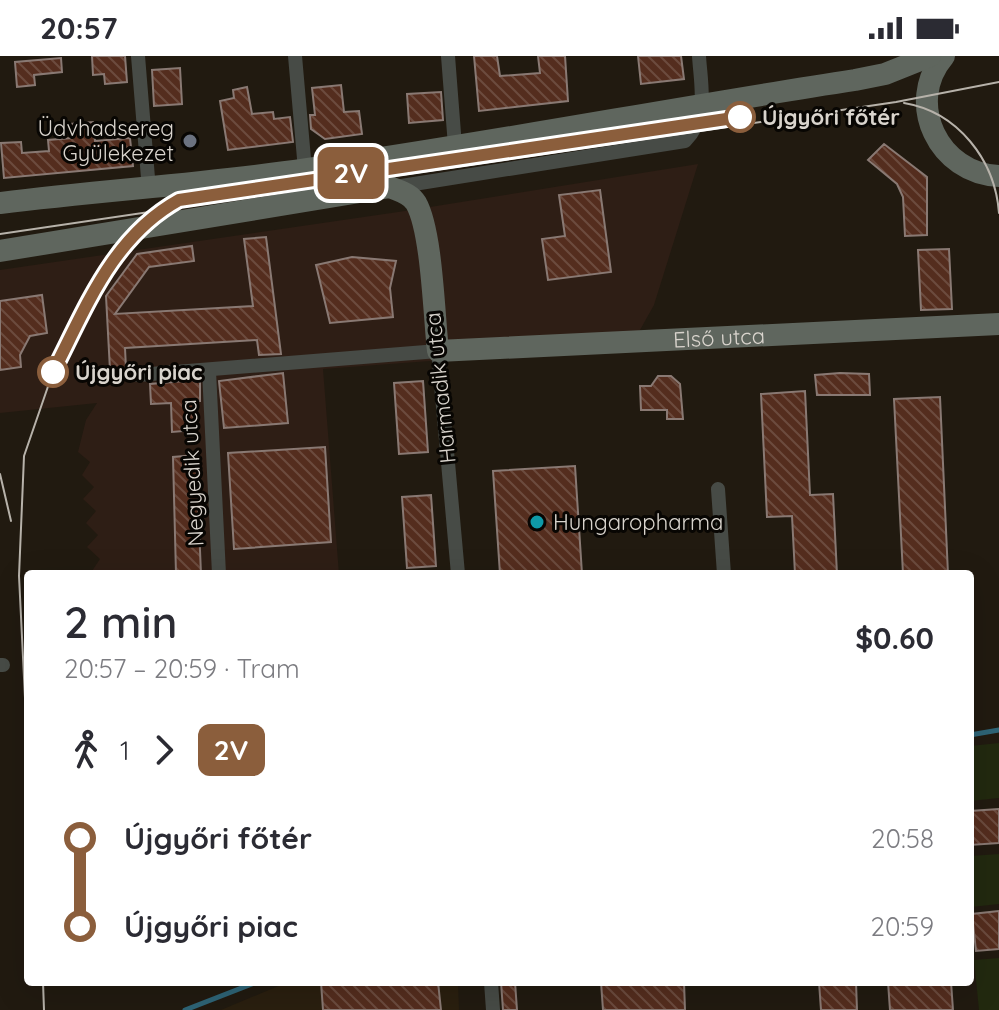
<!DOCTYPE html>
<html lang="en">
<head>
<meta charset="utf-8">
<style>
	body { margin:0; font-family:Quicksand,sans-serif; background:#f2f2f3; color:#2b2b33; height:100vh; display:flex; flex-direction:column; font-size:30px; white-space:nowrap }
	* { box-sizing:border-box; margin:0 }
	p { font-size:26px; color:#7c7c81 }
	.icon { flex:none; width:44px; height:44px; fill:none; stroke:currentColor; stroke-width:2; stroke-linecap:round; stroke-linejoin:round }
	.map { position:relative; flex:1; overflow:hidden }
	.details { position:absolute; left:24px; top:514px; width:950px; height:416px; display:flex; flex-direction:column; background:#fff; border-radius:8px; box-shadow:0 8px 32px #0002 }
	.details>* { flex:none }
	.badge { padding:0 16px; border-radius:12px; font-size:28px; line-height:52px }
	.map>.badge { position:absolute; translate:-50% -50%; box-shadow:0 0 0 4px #fff }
	.legs { display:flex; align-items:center; gap:12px; height:88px; padding:0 40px; font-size:26px }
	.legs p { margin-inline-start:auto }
	.summary { display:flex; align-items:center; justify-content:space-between; height:136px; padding:0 40px }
	h1 { font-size:44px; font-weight:600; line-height:60px }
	ul { padding:0 40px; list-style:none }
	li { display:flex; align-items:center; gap:28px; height:88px; font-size:30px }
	li i { display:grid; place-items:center; width:12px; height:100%; margin:0 10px; background:currentColor }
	li i::after { content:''; width:20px; height:20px; margin:-10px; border:6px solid; border-radius:50%; background:#fff }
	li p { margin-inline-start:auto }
	li:first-child i { background:linear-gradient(#0000 50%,currentColor 0) }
	li:last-child i { background:linear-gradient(currentColor 50%,#0000 0) }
	.status { display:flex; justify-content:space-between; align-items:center; height:56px; padding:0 40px; background:#fff; direction:ltr }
	.status svg { height:22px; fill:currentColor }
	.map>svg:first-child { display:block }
	.commercial { fill:#2e1e15 }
	.built { fill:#2a1f0f }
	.green { fill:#22290f }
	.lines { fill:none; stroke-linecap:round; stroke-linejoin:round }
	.stream { stroke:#2e6476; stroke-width:5 }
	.building { fill:url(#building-back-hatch); stroke:#897973; stroke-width:2 }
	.street { stroke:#474b46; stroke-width:14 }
	.secondary { stroke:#5f665e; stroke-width:22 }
	.tram { stroke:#b7b2aa; stroke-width:2 }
	.line-1-casing { stroke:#fff; stroke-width:18 }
	.line-1 { stroke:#8b5e3c; stroke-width:12 }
	.stop-1-dot { fill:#fff; stroke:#8b5e3c; stroke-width:4 }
	.worship-dot { fill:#6b7280; stroke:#080603; stroke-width:3 }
	.culture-dot { fill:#0f9aa8; stroke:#080603; stroke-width:3 }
	.labels { text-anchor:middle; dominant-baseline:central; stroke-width:6; stroke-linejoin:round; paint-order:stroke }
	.stop-label { font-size:22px; font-weight:bold; fill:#d9d4cd; stroke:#080603; text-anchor:start }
	.poi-label { font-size:22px; fill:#d9d4cd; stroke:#080603; text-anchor:end }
	.street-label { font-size:22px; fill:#d9d4cd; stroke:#080603 }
</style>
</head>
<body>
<div class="status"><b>20:57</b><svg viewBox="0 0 49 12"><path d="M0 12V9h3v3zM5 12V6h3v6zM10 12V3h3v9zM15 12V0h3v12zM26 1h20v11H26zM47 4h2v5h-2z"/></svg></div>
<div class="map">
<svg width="999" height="954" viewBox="0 0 999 954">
	<defs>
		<pattern id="building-back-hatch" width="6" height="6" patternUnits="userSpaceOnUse" patternTransform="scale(2)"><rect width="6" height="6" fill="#542d1e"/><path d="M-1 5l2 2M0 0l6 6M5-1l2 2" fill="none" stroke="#6c4b3e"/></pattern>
	</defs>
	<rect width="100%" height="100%" fill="#211a10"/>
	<path class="commercial" d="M698,108L654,249L631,290L323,313L339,518H90L100,503L87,491L98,479L86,467L96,455L83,443L94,431L82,419L90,406L78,396L86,364L97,347L0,357V214L405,155Z"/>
	<path class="built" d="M288,926H458L459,954H221Z"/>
	<path class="green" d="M999,687V742L970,745V690Z
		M999,798V848L971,851L970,800Z
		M999,902V954H979L974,904Z"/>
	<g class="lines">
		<path class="stream" d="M970,679L999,674
			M185,954L257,926"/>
	</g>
	<path class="building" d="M92,0H125L127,26L105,28L104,18L93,19Z
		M474,0H497L500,20L540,17L538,0H565L568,45L479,55Z
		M638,0H681L684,23L641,28Z
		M61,2L62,16L34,19L35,29L17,31L15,6Z
		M180,12L182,48L154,50L152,14Z
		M341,29L344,56L359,55L362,78L325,83L311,73L310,59H315L312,32Z
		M247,31L252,58L273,56L274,63L290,61L293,86L228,94L220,45L234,42L233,34Z
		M441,36L443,64L409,67L407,38Z
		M93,66L95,85L130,82L133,110L4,122L1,87L21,86L22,97L49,95L48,84L71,82L70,68Z
		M884,88L927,121V179L905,180L903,141L897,128L868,104Z
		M600,134L611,216L548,224L542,183L565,180L559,139Z
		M266,181L281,298L259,299L257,284L125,292L126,313L110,314L106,240L137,198L192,190L194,205L149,211L115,258L253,250L244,183Z
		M949,193L952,253L921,254L918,194Z
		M352,201L396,205L390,232L393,261L330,267L316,209Z
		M42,239L47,277L30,280L20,299L21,311L0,314V245Z
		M283,317L288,367L224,372L219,325Z
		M840,317L869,318L870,339H817L815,319Z
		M658,320H671L680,328L683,363H667V354H641L640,330H651Z
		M195,324L200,326V345H194L195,374L172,376L171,347L151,348L150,328Z
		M423,325L428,396L399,398L394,327Z
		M805,335L810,439L833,438L837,518H795L792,460L767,461L761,338Z
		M940,341L948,518H903L894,343Z
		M325,391L331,486L234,493L228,397Z
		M196,399L201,518H176L173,401Z
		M575,410L582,518H500L493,415Z
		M431,439L436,510L407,512L402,441Z
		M999,753V787L970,789V755Z
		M999,855V893L976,895L972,858Z
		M321,926H438L441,954H323Z
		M501,926H515L517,954H503Z
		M601,926H684L685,954H603Z
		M819,926H856L857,954H821Z
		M888,926H951L953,954H890Z"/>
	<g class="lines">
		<path class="street" d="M138,0L149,134
			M295,0L305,114
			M448,0L455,90
			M395,131L685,85C709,61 701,31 699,0
			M209,315L219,518
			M138,319L438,295L458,518
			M718,433L724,518
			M0,609H3
			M491,926L493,954"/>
		<g class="secondary">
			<path d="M944,0C904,47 939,118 999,120"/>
			<path d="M0,147C103,134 206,128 308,113C491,87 672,52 855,24L885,18L930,0"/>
			<path id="s1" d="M0,195L390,131C399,135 410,137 416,147C432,175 434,260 438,295L999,268"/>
		</g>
		<path class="tram" d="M904,47C958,56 995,104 999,157
			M0,178L896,46L999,26
			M0,418L11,465
			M28,703L19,520L24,400L53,316L108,208L140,170L158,157
			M43,926L44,954"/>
	</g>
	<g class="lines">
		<defs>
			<path id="line-1" d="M53,316C86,252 112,181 179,144L740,61"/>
		</defs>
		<use href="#line-1" class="line-1-casing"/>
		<use href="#line-1" class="line-1"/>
	</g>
	<g class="stop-1-dot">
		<circle cx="740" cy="61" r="14"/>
		<circle cx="53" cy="316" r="14"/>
	</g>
	<circle class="worship-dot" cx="190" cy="85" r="8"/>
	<circle class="culture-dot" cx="537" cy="466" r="8"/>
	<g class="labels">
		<g class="stop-label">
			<text x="762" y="61">Újgyőri főtér</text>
			<text x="75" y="316">Újgyőri piac</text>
		</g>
		<g class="poi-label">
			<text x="174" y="72">Üdvhadsereg<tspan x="174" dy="25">Gyülekezet</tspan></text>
			<text x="553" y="466" text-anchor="start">Hungaropharma</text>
		</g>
		<g class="street-label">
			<text stroke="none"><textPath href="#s1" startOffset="858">Első utca</textPath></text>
			<text transform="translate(440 332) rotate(-96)">Harmadik utca</text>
			<text transform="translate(192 417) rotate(-93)">Negyedik utca</text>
		</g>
	</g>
</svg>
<b class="badge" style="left:351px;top:117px;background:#8b5e3c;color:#fff">2V</b>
<section class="details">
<div class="summary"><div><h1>2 min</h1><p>20:57 – 20:59 · Tram</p></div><b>$0.60</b></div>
<div class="legs"><svg class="icon" aria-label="walk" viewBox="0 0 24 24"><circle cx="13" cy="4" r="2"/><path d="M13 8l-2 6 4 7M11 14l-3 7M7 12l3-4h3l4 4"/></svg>1<svg class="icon" aria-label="forward" viewBox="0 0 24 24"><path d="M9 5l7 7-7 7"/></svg><b class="badge" style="background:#8b5e3c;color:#fff">2V</b></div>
<ul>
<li><i style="color:#8b5e3c"></i><b>Újgyőri főtér</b><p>20:58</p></li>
<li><i style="color:#8b5e3c"></i><b>Újgyőri piac</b><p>20:59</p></li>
</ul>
</section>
</div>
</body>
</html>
